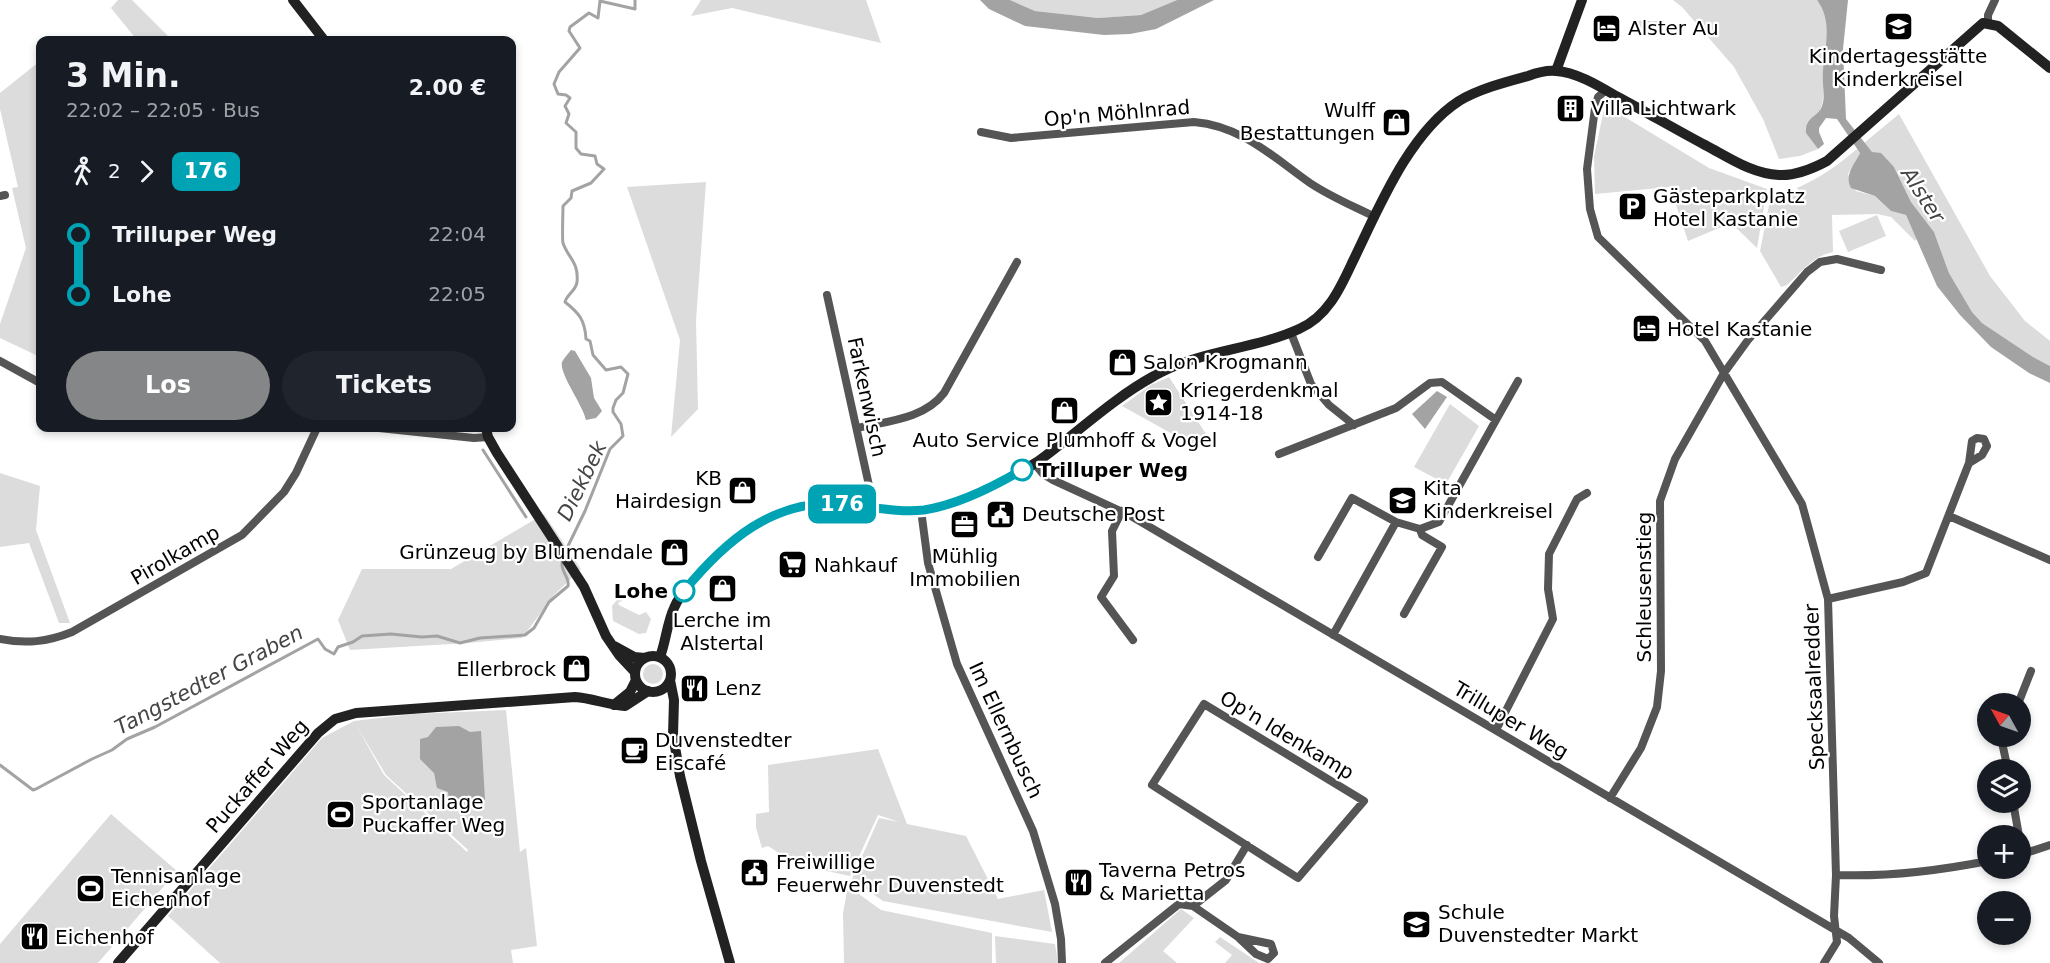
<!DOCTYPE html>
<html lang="de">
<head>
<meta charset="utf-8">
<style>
	body { margin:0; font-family:"DejaVu Sans",sans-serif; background:#20242c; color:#f1f3f6; height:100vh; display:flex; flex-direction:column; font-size:22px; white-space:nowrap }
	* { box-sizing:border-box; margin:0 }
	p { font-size:20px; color:#9ea1a6 }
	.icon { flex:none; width:33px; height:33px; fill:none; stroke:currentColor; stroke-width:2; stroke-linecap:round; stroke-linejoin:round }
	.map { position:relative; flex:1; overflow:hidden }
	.details { position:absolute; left:36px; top:36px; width:480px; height:396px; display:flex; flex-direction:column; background:#171b24; border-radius:12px; box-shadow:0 3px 9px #0003 }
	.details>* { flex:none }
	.badge { padding:0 12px; border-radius:9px; font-size:21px; line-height:39px }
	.needle { width:39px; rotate:310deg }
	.tools { position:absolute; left:1977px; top:693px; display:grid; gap:12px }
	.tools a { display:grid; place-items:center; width:54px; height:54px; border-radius:50%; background:#171b24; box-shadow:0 3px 9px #0003; font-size:30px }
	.map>.badge { position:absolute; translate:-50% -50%; box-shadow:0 0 0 3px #fff }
	.legs { display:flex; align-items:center; gap:9px; height:66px; padding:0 30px; font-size:20px }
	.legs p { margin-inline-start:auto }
	.head { display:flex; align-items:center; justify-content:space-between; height:102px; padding:0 30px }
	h1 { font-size:33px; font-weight:600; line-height:45px }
	.primary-button { display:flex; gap:12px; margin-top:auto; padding:12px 30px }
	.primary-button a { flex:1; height:69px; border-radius:36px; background:#858687; color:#fff; font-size:24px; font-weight:600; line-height:69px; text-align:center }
	.primary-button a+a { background:#20242c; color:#f1f3f6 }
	ul { padding:0 30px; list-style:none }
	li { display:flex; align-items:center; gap:21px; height:60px; font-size:22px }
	li i { display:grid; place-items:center; width:9px; height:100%; margin:0 8px; background:currentColor }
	li i::after { content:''; width:15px; height:15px; margin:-8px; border:4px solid; border-radius:50%; background:#171b24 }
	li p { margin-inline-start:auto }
	li:first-child i { background:linear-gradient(#0000 50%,currentColor 0) }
	li:last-child i { background:linear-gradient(currentColor 50%,#0000 0) }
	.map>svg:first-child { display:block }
	.green { fill:#dcdcdc; fill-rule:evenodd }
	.water { fill:#a3a3a3 }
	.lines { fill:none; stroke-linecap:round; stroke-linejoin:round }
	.stream { stroke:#a3a3a3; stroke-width:3 }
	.street { stroke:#555; stroke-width:8 }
	.secondary { stroke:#222; stroke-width:10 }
	.line-1-casing { stroke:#fff; stroke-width:14 }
	.line-1 { stroke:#00a3b4; stroke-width:9 }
	.stop-1-dot { fill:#fff; stroke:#00a3b4; stroke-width:3 }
	.labels { text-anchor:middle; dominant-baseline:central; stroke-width:4.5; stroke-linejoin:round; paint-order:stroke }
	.poi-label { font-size:20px; fill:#000; stroke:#fff; text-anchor:start }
	.street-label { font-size:20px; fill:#000; stroke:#fff }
	.stop-label { font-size:20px; font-weight:bold; fill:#000; stroke:#fff; text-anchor:start }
	.water-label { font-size:21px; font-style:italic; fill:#444; stroke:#fff }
</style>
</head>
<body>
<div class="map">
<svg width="2050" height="963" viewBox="0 0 2050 963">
	<rect width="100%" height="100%" fill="#fff"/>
	<path class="green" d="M118,0H132L172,40H137L111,8Z
		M701,0H866L881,43L732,8L691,16Z
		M1010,0H1177L1141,15L1098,18L1035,11Z
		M1673,0H1817C1836,25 1823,54 1823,82C1823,91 1824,95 1822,104C1820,114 1811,125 1807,133L1818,149L1800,156L1779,159L1763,119L1734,67L1682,7Z
		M1638,21H1658L1660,29L1651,33H1639Z
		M40,61V357L0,338V324L26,248L12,188L18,187L0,109V93Z
		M1605,105L1709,168L1767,189L1757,248L1731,223L1688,241L1670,187L1595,194L1594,156Z
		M1899,114L1990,276L2025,321L2050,341V366L2033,357L1982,323L1972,312L1949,273L1934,232L1911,202L1894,167L1872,152L1864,143Z
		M1857,149L1860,153L1848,174L1856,191L1875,196L1891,211L1906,215L1917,239L1915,241L1891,217L1877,214L1832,215L1833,252C1813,256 1801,272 1787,285L1781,287L1760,251L1771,195L1800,193L1797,188C1820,178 1838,165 1857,149Z
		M706,182L696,321L698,409L671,437L680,340L627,187Z
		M1877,215L1886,236L1848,252L1839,231Z
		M1169,377L1206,434L1194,446L1122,406L1151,385Z
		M1450,404L1479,426L1446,484L1414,467Z
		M0,473L40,486L36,530L70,623H59L29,543L0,547Z
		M544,514L581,569L554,595L522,638L468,643L350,650L338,620L362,569H451Z
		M620,596L623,600L618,603L619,605L639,615L646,612L651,619L646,633L639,634L613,621L612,606Z
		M643 674a10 10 0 1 1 20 0a10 10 0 1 1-20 0Z
		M506,710L520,852L526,848L537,946L511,950L513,963H220L168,916L322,738L354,721L413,714ZM356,725L386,775L468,850L467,852L384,775Z
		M878,749L907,824L966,836L998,899L1044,890L1052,932L883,901L852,879L879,818L899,822L878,815L850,876L798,865L768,846L762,848L756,828V814L769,812L768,765Z
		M111,814L177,871L98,963H0V944Z
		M848,886L881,910L992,933V963H844L843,913Z
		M1181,909L1194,918L1163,951L1177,963H1119Z
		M995,936L1055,944L1058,963H996Z
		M1220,937L1259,963H1225L1232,955L1215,942Z"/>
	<path class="water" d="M980,0H1010L1035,11L1098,18L1141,15L1177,0H1214L1156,29L1130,34L1104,35L1025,26L989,9Z
		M1817,0H1848L1843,49L1846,119L1872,152L1881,153L1894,167L1911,202L1934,232L1949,273L1972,312L1982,323L2033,357L2050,366V383L2029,373L1991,347L1960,315L1937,286L1906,215L1891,211L1875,196L1851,188C1844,175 1854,165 1860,153L1837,119L1826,118L1819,128V132L1824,144L1818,149L1806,133C1805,116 1819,117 1822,106C1825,97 1823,91 1823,83C1821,55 1836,26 1817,0Z
		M571,350L575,351L591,378L594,398L602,411L596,418L586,420C583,405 559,374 562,362C564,358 568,354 571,350Z
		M1437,391L1447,397L1425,429L1412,414Z
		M459,726L470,732L481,731L485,800L449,801L448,792L437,788L434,773L420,759V739L428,737L436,727Z"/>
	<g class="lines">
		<path class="stream" d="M483,450L526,517
			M568,546L585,511L610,449L623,436L621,424L613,412V408L616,400L623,393L628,374L621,367L606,370L593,355L590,341L586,339C585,320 579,313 565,302C567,294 576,291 577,282C579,262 568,258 563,243C562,240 563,210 563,206L571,198L572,191L591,183L604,169L597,164L595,156L581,154L576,148V132L566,123L569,114L565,106L570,98L566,95L558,94L554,84L559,72L580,48L569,31L570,27L589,13L598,18L600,1L635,9V0
			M0,765L33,790L36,789L92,759L112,750L127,739L155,727L318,639L325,649L334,654L338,647L353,642L362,636L391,634L422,637L437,636L460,643L480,638L525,635L534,628L549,602L568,586C570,578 561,572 562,563"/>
		<path class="street" d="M1988,23V15L1995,0
			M1606,90L1598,97L1595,108L1587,169L1590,209L1598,237L1705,341L1802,504L1828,599L1836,875L1834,916L1837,942L1824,963
			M981,132L1011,138L1194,122C1242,126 1273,157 1310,183C1331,197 1353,206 1375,217
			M0,196L5,195
			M827,295L872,499V507
			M1291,333L1311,384L1329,405L1354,425
			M0,361L40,383
			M379,428L474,438L488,437
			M858,428C888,421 924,419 944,393L1017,262
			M1279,454L1396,408L1430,383L1442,382L1496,420L1518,381
			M1034,463L1043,474L1053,480L1131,516L1849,938L1879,963
			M921,510L928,563L957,664L1033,831L1055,904L1061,939L1062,963
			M1122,511L1112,531L1114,576L1101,597L1133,640
			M1949,516L2050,560
			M1318,557L1352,498L1396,522L1420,529L1439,522L1496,420
			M1828,599L1903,582L1926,573L1969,463L1982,455L1987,446L1984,439L1977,438L1972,441L1969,463
			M1404,614L1442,547L1422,535L1420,529
			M1333,635L1396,522
			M0,639C26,644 47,642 72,632L242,535L284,492L296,473L317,428
			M1204,704L1364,801L1298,878L1152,785Z
			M2018,704L2031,671
			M1496,730L1553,619L1548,589L1549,554L1577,499L1587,493
			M2006,736L2003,747L2008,770
			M1610,798L1641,748L1657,707L1661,671L1660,501L1675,459L1724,373L1748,340L1807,272L1820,262L1837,259L1881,270
			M2013,802L2019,836
			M2020,842L2023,854
			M2020,855L2050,845
			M1836,875C1887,877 1937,871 1988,861
			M1193,906L1226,880L1247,845
			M1105,963L1179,904L1193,906L1238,937L1256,954L1268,959L1274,953L1271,944L1238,937"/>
		<path class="secondary" d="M293,0L324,40
			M1556,71L1582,0
			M486,428L488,437L497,453L584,587L606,636L619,655L635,672
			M614,646L634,657L645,658
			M635 674a18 18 0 1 1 36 0a18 18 0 1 1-36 0Z
			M660,657C666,641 667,623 674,608C679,595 690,584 699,573C734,531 781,502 837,504C865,504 895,513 924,510C940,508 957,501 972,494C994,485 1017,475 1037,462C1076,434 1112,399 1154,376C1199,350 1253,350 1299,329C1327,317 1340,289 1352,263C1378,210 1408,134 1459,101C1479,89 1506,82 1528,76C1536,73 1547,70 1556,71C1576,72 1599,86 1616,96C1646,112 1675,129 1705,145C1728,157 1752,174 1779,175C1796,176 1812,169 1827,161L1983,23L1998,26L2050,68
			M670,680L674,700L673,735L680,776L701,861L730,963
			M614,705L630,692L636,680
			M118,963L318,733L335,719L356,713L575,697C592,698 608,705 625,706L648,691"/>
	</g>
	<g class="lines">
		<defs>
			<path id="line-1" d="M684,591C725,541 773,499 842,504C868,506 897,513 924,510C957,505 993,487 1022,470"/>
		</defs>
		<use href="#line-1" class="line-1-casing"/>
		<use href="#line-1" class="line-1"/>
	</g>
	<defs>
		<symbol id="school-square" viewBox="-11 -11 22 22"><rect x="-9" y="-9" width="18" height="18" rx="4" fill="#000" stroke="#fff"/><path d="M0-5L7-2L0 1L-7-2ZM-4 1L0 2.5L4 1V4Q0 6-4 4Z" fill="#fff"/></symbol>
		<symbol id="hotel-square" viewBox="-11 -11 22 22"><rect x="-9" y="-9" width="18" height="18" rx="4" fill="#000" stroke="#fff"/><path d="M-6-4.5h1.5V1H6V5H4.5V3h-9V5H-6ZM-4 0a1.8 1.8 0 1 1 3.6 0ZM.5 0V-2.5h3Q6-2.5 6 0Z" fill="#fff"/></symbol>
		<symbol id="building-square" viewBox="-11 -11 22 22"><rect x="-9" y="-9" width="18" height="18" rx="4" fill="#000" stroke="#fff"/><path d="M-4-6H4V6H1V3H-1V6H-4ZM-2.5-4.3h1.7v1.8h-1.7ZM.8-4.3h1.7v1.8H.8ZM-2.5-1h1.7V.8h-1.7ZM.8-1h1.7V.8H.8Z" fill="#fff"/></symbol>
		<symbol id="shop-square" viewBox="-11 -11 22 22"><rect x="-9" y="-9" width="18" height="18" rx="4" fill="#000" stroke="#fff"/><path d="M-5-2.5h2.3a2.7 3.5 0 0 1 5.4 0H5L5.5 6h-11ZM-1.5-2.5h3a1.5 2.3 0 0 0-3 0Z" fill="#fff"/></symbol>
		<symbol id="parking-square" viewBox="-11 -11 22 22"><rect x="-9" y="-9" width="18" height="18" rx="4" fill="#000" stroke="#fff"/><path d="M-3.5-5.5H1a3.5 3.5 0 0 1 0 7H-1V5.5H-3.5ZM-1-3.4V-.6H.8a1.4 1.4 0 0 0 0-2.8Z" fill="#fff"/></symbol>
		<symbol id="sight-square" viewBox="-11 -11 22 22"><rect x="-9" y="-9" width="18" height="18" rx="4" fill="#000" stroke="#fff"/><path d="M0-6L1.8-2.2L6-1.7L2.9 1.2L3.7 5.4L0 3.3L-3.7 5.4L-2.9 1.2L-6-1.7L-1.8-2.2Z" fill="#fff"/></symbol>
		<symbol id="civic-square" viewBox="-11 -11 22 22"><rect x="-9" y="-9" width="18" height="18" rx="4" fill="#000" stroke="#fff"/><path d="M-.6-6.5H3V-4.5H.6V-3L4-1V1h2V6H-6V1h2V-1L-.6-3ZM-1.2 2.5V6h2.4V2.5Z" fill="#fff"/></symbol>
		<symbol id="office-square" viewBox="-11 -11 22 22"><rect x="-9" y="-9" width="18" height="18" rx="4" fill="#000" stroke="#fff"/><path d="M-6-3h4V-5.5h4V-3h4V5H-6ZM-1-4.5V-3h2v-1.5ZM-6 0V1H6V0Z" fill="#fff"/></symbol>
		<symbol id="supermarket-square" viewBox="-11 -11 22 22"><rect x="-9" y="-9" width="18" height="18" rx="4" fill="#000" stroke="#fff"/><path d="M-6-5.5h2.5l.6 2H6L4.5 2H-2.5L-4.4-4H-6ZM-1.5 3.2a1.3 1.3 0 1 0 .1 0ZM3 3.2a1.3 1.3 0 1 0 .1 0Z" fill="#fff"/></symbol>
		<symbol id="restaurant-square" viewBox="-11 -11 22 22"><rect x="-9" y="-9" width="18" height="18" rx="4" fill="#000" stroke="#fff"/><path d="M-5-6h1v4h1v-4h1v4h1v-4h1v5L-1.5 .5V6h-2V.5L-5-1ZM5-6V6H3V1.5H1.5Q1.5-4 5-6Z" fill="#fff"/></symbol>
		<symbol id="cafe-square" viewBox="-11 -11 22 22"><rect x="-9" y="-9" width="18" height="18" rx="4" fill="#000" stroke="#fff"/><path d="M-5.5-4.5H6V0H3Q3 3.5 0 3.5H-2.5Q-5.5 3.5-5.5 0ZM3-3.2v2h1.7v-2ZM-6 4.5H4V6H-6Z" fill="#fff"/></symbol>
		<symbol id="stadium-square" viewBox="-11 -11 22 22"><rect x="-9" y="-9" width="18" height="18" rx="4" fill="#000" stroke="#fff"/><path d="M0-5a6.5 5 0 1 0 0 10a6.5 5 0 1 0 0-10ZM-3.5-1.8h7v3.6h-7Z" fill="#fff"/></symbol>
	</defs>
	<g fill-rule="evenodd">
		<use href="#school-square" x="1882" y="10" width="33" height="33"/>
		<use href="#hotel-square" x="1590" y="12" width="33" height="33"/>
		<use href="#building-square" x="1554" y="92" width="33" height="33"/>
		<use href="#shop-square" x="1380" y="106" width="33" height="33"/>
		<use href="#parking-square" x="1616" y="190" width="33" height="33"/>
		<use href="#hotel-square" x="1630" y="312" width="33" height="33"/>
		<use href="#shop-square" x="1106" y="346" width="33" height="33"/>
		<use href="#sight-square" x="1142" y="386" width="33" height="33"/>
		<use href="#shop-square" x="1048" y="394" width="33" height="33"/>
		<use href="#shop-square" x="726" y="474" width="33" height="33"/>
		<use href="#school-square" x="1386" y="484" width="33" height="33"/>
		<use href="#civic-square" x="984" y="498" width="33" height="33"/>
		<use href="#office-square" x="948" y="508" width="33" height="33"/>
		<use href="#shop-square" x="658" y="536" width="33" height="33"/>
		<use href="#supermarket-square" x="776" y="548" width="33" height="33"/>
		<use href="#shop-square" x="706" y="572" width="33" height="33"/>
		<use href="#shop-square" x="560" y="652" width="33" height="33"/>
		<use href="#restaurant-square" x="678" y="672" width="33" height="33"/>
		<use href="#cafe-square" x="618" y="734" width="33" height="33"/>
		<use href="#stadium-square" x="324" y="798" width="33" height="33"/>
		<use href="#civic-square" x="738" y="856" width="33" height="33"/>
		<use href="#restaurant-square" x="1062" y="866" width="33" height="33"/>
		<use href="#stadium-square" x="74" y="872" width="33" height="33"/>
		<use href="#school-square" x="1400" y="908" width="33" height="33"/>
		<use href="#restaurant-square" x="18" y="920" width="33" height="33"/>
	</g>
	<g class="stop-1-dot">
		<circle cx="1022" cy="470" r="10"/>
		<circle cx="684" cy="591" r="10"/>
	</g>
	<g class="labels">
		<g class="poi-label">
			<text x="1628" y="28">Alster Au</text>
			<text x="1898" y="56" text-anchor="middle">Kindertagesstätte<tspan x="1898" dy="23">Kinderkreisel</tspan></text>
			<text x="1591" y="108">Villa Lichtwark</text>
			<text x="1375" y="110" text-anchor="end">Wulff<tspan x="1375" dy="23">Bestattungen</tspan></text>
			<text x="1653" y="196">Gästeparkplatz<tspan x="1653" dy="23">Hotel Kastanie</tspan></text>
			<text x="1667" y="329">Hotel Kastanie</text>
			<text x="1143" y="362">Salon Krogmann</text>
			<text x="1180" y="390">Kriegerdenkmal<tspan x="1180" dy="23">1914-18</tspan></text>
			<text x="1065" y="440" text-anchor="middle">Auto Service Plumhoff &amp; Vogel</text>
			<text x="722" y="478" text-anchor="end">KB<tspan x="722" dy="23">Hairdesign</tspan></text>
			<text x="1423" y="488">Kita<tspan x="1423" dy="23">Kinderkreisel</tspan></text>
			<text x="1022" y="514">Deutsche Post</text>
			<text x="653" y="552" text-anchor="end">Grünzeug by Blumendale</text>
			<text x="965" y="556" text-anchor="middle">Mühlig<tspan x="965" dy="23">Immobilien</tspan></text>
			<text x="814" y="565">Nahkauf</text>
			<text x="722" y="620" text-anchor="middle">Lerche im<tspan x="722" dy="23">Alstertal</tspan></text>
			<text x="556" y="669" text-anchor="end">Ellerbrock</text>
			<text x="715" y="688">Lenz</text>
			<text x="655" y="740">Duvenstedter<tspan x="655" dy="23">Eiscafé</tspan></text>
			<text x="362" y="802">Sportanlage<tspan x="362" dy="23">Puckaffer Weg</tspan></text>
			<text x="776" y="862">Freiwillige<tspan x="776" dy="23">Feuerwehr Duvenstedt</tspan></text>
			<text x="1099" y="870">Taverna Petros<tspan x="1099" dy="23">&amp; Marietta</tspan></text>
			<text x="111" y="876">Tennisanlage<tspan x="111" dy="23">Eichenhof</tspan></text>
			<text x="1438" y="912">Schule<tspan x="1438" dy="23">Duvenstedter Markt</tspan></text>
			<text x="55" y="937">Eichenhof</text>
		</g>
		<g class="street-label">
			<text transform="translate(1117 113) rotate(-5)">Op'n Möhlnrad</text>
			<text transform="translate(867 397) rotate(78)">Farkenwisch</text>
			<text transform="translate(175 555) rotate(-30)">Pirolkamp</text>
			<text transform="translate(1644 587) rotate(-90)">Schleusenstieg</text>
			<text transform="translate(1814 687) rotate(-92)">Specksaalredder</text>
			<text transform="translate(1511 720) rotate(31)">Trilluper Weg</text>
			<text transform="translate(1006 730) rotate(65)">Im Ellernbusch</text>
			<text transform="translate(1287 735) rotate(31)">Op'n Idenkamp</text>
			<text transform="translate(257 776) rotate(-49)">Puckaffer Weg</text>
		</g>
		<g class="stop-label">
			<text x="1038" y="470">Trilluper Weg</text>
			<text x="668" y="591" text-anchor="end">Lohe</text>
		</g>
		<g class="water-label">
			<text transform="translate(1923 195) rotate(57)">Alster</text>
			<text transform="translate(582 481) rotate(-64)">Diekbek</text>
			<text transform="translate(209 680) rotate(-28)">Tangstedter Graben</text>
		</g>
	</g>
</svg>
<div class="tools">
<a><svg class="needle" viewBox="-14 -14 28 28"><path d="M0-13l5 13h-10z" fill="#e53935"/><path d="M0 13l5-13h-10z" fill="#9ea1a6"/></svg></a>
<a><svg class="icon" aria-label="layers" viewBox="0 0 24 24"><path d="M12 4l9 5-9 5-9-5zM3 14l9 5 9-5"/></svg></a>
<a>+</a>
<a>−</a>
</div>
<b class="badge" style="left:842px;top:504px;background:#00a3b4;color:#fff">176</b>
<section class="details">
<div class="head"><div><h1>3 Min.</h1><p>22:02 – 22:05 · Bus</p></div><b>2.00 €</b></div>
<div class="legs"><svg class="icon" aria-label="walk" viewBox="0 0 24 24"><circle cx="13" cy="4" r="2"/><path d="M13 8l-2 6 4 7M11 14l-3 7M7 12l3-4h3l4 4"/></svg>2<svg class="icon" aria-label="forward" viewBox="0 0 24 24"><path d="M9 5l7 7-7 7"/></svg><b class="badge" style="background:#00a3b4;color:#fff">176</b></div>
<ul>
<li><i style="color:#00a3b4"></i><b>Trilluper Weg</b><p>22:04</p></li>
<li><i style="color:#00a3b4"></i><b>Lohe</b><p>22:05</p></li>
</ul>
<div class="primary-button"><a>Los</a><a>Tickets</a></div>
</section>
</div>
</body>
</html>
